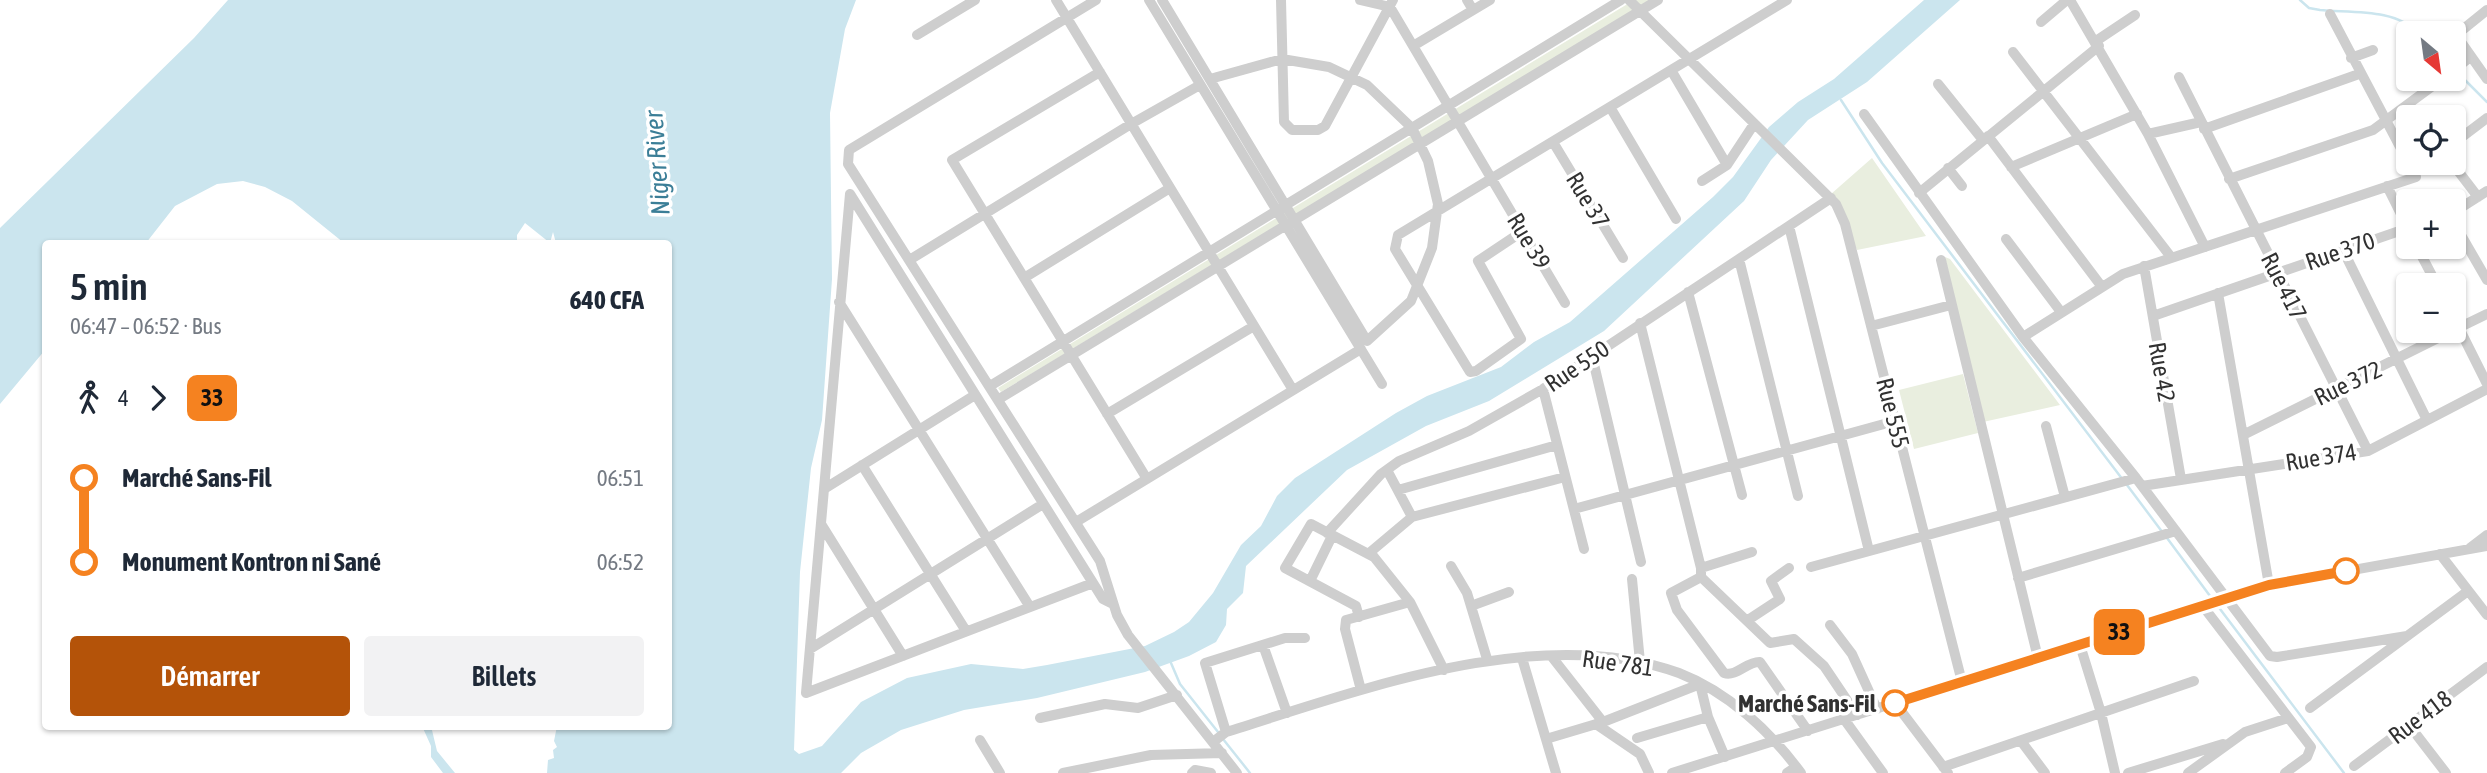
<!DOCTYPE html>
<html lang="fr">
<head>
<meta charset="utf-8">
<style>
	body { margin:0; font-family:"Asap Condensed",sans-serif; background:#f2f2f3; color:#1f2937; height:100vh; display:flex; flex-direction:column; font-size:26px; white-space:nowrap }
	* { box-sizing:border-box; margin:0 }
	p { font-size:23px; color:#747a83 }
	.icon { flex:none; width:38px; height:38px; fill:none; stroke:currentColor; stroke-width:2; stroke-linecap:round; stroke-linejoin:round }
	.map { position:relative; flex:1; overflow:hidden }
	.sheet { position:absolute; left:42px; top:240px; width:630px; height:490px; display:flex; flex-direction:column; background:#fff; border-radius:7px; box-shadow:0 2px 5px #0004 }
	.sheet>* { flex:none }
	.badge { padding:0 14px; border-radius:10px; font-size:24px; line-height:46px }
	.needle { width:46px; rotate:151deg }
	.tools { position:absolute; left:2396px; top:21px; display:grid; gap:14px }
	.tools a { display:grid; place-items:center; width:70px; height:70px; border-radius:7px; background:#fff; box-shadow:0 2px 5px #0004; font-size:35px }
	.map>.badge { position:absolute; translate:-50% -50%; box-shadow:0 0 0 4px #fff }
	.legs { display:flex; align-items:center; gap:10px; height:77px; padding:0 28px; font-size:23px }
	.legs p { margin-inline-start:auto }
	.head { display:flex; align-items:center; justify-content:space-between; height:119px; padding:0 28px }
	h1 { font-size:38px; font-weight:600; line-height:52px }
	.primary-button { display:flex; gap:14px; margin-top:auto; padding:14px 28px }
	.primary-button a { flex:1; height:80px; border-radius:7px; background:#b45309; color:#fff; font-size:28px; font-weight:600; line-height:80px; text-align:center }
	.primary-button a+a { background:#f2f2f3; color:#1f2937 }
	ul { padding:0 28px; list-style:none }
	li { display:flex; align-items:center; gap:24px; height:84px; font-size:26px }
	li i { display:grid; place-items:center; width:10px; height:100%; margin:0 9px; background:currentColor }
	li i::after { content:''; width:18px; height:18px; margin:-9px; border:5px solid; border-radius:50%; background:#fff }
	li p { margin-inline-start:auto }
	li:first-child i { background:linear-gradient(#0000 50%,currentColor 0) }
	li:last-child i { background:linear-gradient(currentColor 50%,#0000 0) }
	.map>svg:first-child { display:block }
	.green { fill:#e9eedf }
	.water { fill:#cbe5ee }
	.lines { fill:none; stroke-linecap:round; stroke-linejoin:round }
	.stream { stroke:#cbe5ee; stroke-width:2.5 }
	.minor { stroke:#cecece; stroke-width:10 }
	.line-1-casing { stroke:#fff; stroke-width:16 }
	.line-1 { stroke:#f58220; stroke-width:10 }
	.stop-1-dot { fill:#fff; stroke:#f58220; stroke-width:3.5 }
	.labels { text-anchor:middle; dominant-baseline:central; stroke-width:7; stroke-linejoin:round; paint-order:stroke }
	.street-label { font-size:24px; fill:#313131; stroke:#fff }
	.stop-label { font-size:24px; font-weight:bold; fill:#313131; stroke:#fff; text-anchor:end }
	.water-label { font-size:26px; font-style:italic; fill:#3b7e97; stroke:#fff }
</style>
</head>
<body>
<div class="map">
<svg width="2487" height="773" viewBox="0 0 2487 773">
	<rect width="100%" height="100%" fill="#fff"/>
	<path class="green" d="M1634,0H1651L1001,392L998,388Z
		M1872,158L1926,236L1857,250L1831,194Z
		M1945,257L1950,259L2060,405L1983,422Z
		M1963,374L1978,433L1914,449L1899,390Z"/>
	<path class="water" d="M228,0H856L845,29L830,113L832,279L822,420L811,468L800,572L794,750L799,754L822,746L861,702L907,678L971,664L1023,669L1047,665L1145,646L1174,632L1189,622L1213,593L1241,545L1261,526L1277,496L1295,478L1396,413L1427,396L1501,367L1534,342L1570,322L1713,197L1733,177L1769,127L1798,102L1834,79L1924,0H1960L1867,82L1808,120L1771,160L1744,201L1604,331L1489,401L1426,426L1347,470L1246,566L1243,593L1227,609L1226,625L1216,642L1189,656L1145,672L1037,698L964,710L901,730L861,753L841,773H547L548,760L554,758L553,750L557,747L554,741L557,726H668V243H556L553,232L550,243L525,223L517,235V243H344L292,201L265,187L243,181L217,184L175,206L146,243H46L45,350L0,404V228L194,38Z
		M422,726H431L437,751L455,773H443L431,757V746Z"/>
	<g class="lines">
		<path class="stream" d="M2300,0L2309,8L2320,10C2347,13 2399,8 2416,33
			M2456,71L2487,102
			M1841,100L1882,163L2123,480
			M2127,485L2163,533
			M2167,538L2213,600
			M2217,605L2344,773
			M1171,663L1180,684L1218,732
			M1223,739L1250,773"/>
		<path class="minor" d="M1056,0L1293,390
			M1096,0L849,150L848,164L1100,561L1117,615L1128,635L1237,773
			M1149,0L1382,384
			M1162,0L1367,341L1411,301L1432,248L1438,204L1428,161L1412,128L1367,85L1329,67L1282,59L1210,79
			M1281,0L1284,122L1292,130H1318L1325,126L1393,0
			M1360,0L1390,7L1565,303
			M1467,0L1473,10
			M1629,0L1836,204L1845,224L1962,682
			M2070,0L2148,134L2205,247
			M2487,10L2456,35L2487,79
			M2330,14L2408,162
			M2041,22L2067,0
			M917,35L975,0
			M2096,41L2135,15
			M1413,46L1490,0
			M2013,52L2171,257
			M2351,58L2373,50
			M1671,70L1727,165
			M2454,70L2470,57
			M1100,72L952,160L1147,479
			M2179,77L2368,451
			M1938,84L1983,140
			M1610,107L1676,219
			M1864,114L2023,337L2136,478L2270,656L2277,657L2407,636
			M2204,129L2359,74
			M2148,134L2201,122
			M1988,136L2102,287
			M1553,142L1623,258
			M2454,143L2487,118
			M2452,163L2478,197
			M2011,167L2137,114
			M1948,168L1962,186
			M2414,173L2428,163
			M2229,179L2373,130L2442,79
			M1702,181L1727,165L1754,124
			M2387,186L2408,228
			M1919,193L2099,46
			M850,194L806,693L1093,583
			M850,194L1103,599L1113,604
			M2454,212L2487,191
			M2454,223L2487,280
			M1789,226L1869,551
			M1523,231L1478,261L1521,339L1476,371L1470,372L1395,249L1398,235L1787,0
			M2006,239L2061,312
			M2417,247L2437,285
			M2343,250L2427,420
			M911,259L1131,124L1200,85
			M1739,259L1798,496
			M1941,260L2038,658
			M2144,266L2181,479
			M1024,278L1170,188
			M1688,292L1742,495
			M2218,293L2269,585
			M839,302L1030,607
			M2153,316L2408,228
			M2454,318L2487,384
			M1640,323L1701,568V577
			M1871,326L1951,305
			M2454,330L2487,314
			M2023,337L2123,274L2416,177L2409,163
			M1592,356L1641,562
			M990,386L1621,0
			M1543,389L1584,549
			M999,399L1658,0
			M1107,414L1254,326
			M2046,426L2065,497
			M2243,435L2452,331
			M862,465L966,631
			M1387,470L1412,517
			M2142,486L2368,451L2487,389
			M824,489L975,395
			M1398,490L1557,445
			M1574,509L1895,421
			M1076,522L1361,349
			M821,524L903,656
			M1327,533L1381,474L1399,461L1469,431L1543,389L1831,198
			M2470,548L2487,535
			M1368,554L1412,517L1565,477
			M2440,554L2487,615
			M1451,566L1467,593L1487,659
			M1811,567L2136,478
			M1701,568L1752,552
			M1701,577L1671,593L1677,610L1724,673C1737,677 1747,661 1760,662L1808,731
			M1701,577L1770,643L1794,639L1824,666L1857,715
			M2018,578L2176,531
			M1632,579L1640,662
			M1310,581L1332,536
			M2202,605L2311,747L2307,757L2285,773
			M1471,606L1509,592
			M1359,617L1356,606L1285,568L1311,524L1374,557L1410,602L1444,670
			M1748,620L1780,599L1771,581L1789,568
			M1830,625L1852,654L1877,709
			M1263,645L1287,713
			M2080,645L2101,713L2115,773
			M810,649L1043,504
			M1552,657L1603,722
			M1522,658L1556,773
			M1361,690L1345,629L1346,620L1410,602
			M1895,703L1948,773
			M2310,708L2468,591
			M1040,718L1105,704L1138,708L1177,695
			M1844,719L1883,773
			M1596,724L1640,754L1649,773
			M2409,725L2446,773
			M1226,732L1205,663L1285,638H1305
			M1637,738L1708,717
			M1546,739L1603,722L1700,684L1708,717L1725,757
			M980,740L1000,773
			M2021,741L2045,773
			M1213,742L1226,732C1361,690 1540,622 1679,673C1728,692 1770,731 1801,773
			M2354,766L2487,667
			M1943,767L2194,681
			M1063,773L1151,755L1222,753
			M1192,773L1195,770L1211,773
			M1672,773L2269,585L2487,546
			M1787,773L1796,767
			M2128,773L2223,744
			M2188,773L2245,732L2288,718"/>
	</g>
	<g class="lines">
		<defs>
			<path id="line-1" d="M1895,703L2269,585L2346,571"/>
		</defs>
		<use href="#line-1" class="line-1-casing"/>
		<use href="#line-1" class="line-1"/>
	</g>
	<g class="stop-1-dot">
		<circle cx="2346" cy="571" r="12"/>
		<circle cx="1895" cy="703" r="12"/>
	</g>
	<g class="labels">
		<g class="street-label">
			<text transform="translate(1588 200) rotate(59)">Rue 37</text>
			<text transform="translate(1529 241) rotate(59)">Rue 39</text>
			<text transform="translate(2340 251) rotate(-19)">Rue 370</text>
			<text transform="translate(2284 286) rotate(63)">Rue 417</text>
			<text transform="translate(1577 366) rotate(-34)">Rue 550</text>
			<text transform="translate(2162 372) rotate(80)">Rue 42</text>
			<text transform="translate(2348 383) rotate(-26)">Rue 372</text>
			<text transform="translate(1893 413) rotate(76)">Rue 555</text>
			<text transform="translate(2321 457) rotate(-9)">Rue 374</text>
			<text transform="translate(1618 663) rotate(8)">Rue 781</text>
			<text transform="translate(2420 717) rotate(-37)">Rue 418</text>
		</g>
		<g class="stop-label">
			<text x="1876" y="703">Marché Sans-Fil</text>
		</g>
		<g class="water-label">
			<text transform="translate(657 163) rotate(-94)">Niger River</text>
		</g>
	</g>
</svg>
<div class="tools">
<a><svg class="needle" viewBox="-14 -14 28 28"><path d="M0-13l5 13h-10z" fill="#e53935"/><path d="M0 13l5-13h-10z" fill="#747a83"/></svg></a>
<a><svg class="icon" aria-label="locate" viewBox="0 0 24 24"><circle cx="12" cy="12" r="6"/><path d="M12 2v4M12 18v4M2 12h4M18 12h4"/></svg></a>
<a>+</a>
<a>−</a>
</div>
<b class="badge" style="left:2119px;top:632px;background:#f58220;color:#111">33</b>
<section class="sheet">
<div class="head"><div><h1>5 min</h1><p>06:47 – 06:52 · Bus</p></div><b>640 CFA</b></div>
<div class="legs"><svg class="icon" aria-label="walk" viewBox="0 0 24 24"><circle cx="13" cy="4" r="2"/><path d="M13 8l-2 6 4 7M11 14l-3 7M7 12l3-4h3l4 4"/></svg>4<svg class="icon" aria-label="forward" viewBox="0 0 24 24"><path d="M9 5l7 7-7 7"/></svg><b class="badge" style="background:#f58220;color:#111">33</b></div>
<ul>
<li><i style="color:#f58220"></i><b>Marché Sans-Fil</b><p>06:51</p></li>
<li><i style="color:#f58220"></i><b>Monument Kontron ni Sané</b><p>06:52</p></li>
</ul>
<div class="primary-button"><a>Démarrer</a><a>Billets</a></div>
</section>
</div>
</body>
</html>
